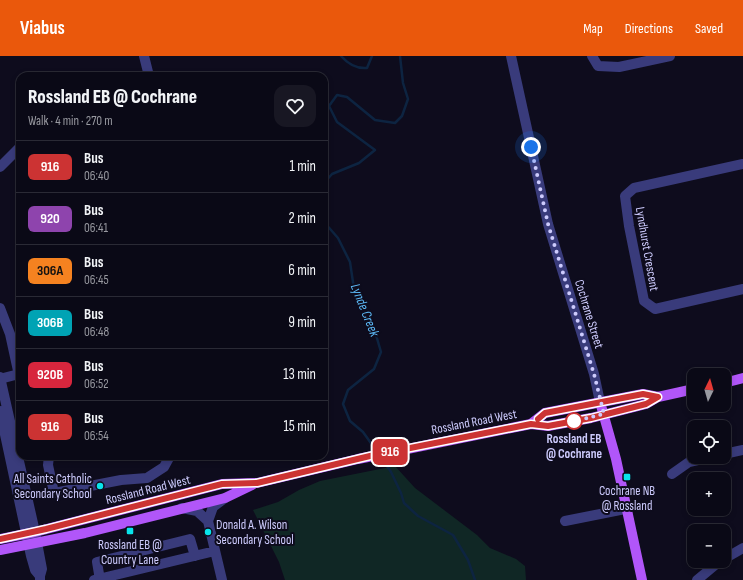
<!DOCTYPE html>
<html lang="en">
<head>
<meta charset="utf-8">
<style>
	body { margin:0; font-family:"Sofia Sans Condensed",sans-serif; background:#181723; color:#f1f3f6; height:100vh; display:flex; flex-direction:column; font-size:15px; white-space:nowrap }
	* { box-sizing:border-box; margin:0 }
	p { font-size:13px; color:#999aa1 }
	.icon { flex:none; width:22px; height:22px; fill:none; stroke:currentColor; stroke-width:2; stroke-linecap:round; stroke-linejoin:round }
	.map { position:relative; flex:1; overflow:hidden }
	.sheet { position:absolute; left:16px; top:16px; width:312px; height:388px; display:flex; flex-direction:column; background:#0a0916; border-radius:12px; box-shadow:0 2px 6px #0003,0 0 0 1px #2a2a35 }
	.sheet>* { flex:none }
	.badge { padding:0 8px; border-radius:6px; font-size:14px; line-height:26px }
	.needle { width:26px; rotate:5deg }
	.controls { position:absolute; left:687px; top:312px; display:grid; gap:8px }
	.controls a { display:grid; place-items:center; width:44px; height:44px; border-radius:8px; background:#0a0916; box-shadow:0 2px 6px #0003,0 0 0 1px #2a2a35; font-size:20px }
	.you { position:absolute; width:20px; height:20px; margin:-10px; border:3px solid #fff; border-radius:50%; background:#1a73e8; box-shadow:0 0 0 6px #1a73e833 }
	.map>.badge { position:absolute; translate:-50% -50%; box-shadow:0 0 0 2px #fff }
	.round { display:grid; place-items:center; flex:none; width:42px; height:42px; border-radius:12px; background:#181723 }
	.head { display:flex; align-items:center; justify-content:space-between; height:68px; padding:0 12px }
	h1 { font-size:19px; font-weight:800; line-height:30px }
	ul { padding:0; list-style:none }
	li { display:flex; align-items:center; gap:12px; height:52px; padding:0 12px; border-top:1px solid #2a2a35 }
	li div { flex:1 }
	li b { display:block; font-size:15px }
	li em { font-style:normal }
	li .badge { min-width:44px; font-weight:700; text-align:center }
	header { display:flex; align-items:center; gap:24px; box-sizing:border-box; height:56px; padding:0 20px; background:#ea580c; color:#fff }
	header strong { font-size:19px }
	nav { display:flex; gap:22px; margin-inline-start:auto; font-size:14px }
	.map>svg:first-child { display:block }
	.green { fill:#102725 }
	.lines { fill:none; stroke-linecap:round; stroke-linejoin:round }
	.stream { stroke:#0d2441; stroke-width:2.5 }
	.minor { stroke:#393b7b; stroke-width:10 }
	.major { stroke:#b156f9; stroke-width:10 }
	.line-casing { stroke:#fff; stroke-width:9 }
	.line { stroke:#c33; stroke-width:6 }
	.walk { stroke:#cdcbfd; stroke-width:4; stroke-dasharray:0 7.2 }
	.stop-dot { fill:#fff; stroke:#c33; stroke-width:2 }
	.poi-dot { fill:#08e4ec; stroke:#0e0c1d; stroke-width:1.5 }
	.labels { text-anchor:middle; dominant-baseline:central; stroke-width:4; stroke-linejoin:round; paint-order:stroke }
	.street-label { font-size:13px; fill:#cdcbfd; stroke:#0e0c1d }
	.stop-label { font-size:13px; font-weight:bold; fill:#cdcbfd; stroke:#0e0c1d }
	.poi-label { font-size:13px; fill:#cdcbfd; stroke:#0e0c1d }
	.water-label { font-size:14px; font-style:italic; fill:#5dbbf9; stroke:#0e0c1d }
</style>
</head>
<body>
<header>
<strong>Viabus</strong>
<nav><a>Map</a><a>Directions</a><a>Saved</a></nav>
</header>
<div class="map">
<svg width="743" height="524" viewBox="0 0 743 524">
	<rect width="100%" height="100%" fill="#0e0c1d"/>
	<path class="green" d="M395,410L415,432L477,479L490,492L516,503L525,510L526,524H285L279,506L253,454L278,446L299,434L320,425Z"/>
	<g class="lines">
		<path class="stream" d="M341,0C348,8 356,13 367,12L372,0
			M324,127L332,118L359,107L375,94L337,66L329,50L337,39L347,41L375,64L395,67L402,60L408,43L403,27L400,0
			M324,166L338,182L350,206L354,233L371,262L381,296L374,313L348,334L343,348L350,365L363,376L378,397
			M381,401L391,416L401,437L404,447L418,460L453,479L468,504L475,524"/>
		<path class="minor" d="M144,0L149,20
			M511,0L548,168L594,318L600,346
			M592,0L598,10L619,11L670,0
			M743,108L634,132L625,140L629,170L644,245L655,253L743,233
			M0,111L20,91
			M0,252L10,278L20,324
			M0,321L35,476L42,513L40,520
			M0,323L19,318
			M0,355L31,500L35,514L40,520V524
			M724,398L743,394
			M49,400L48,409L54,437L121,424L147,422L164,411L170,400
			M672,418L689,406L711,401
			M182,452L197,455L208,465
			M565,465L625,453
			M724,503L743,492
			M94,524L215,495
			M100,524L97,506L190,483L195,500
			M222,524L208,465L213,451L225,442
			M697,524L720,505"/>
		<path class="major" d="M724,327L743,322
			M600,346L616,403L642,524
			M531,368L545,357L643,338L658,341
			M0,483L35,476L222,428L257,427L358,403L531,368L548,370L591,362L646,348L658,341L694,333
			M0,494L85,477L225,442L252,429"/>
	</g>
	<g class="lines">
		<defs>
			<path id="line" d="M0,483L46,473L222,428L257,427L370,400L531,368L548,370L591,362L646,348L658,341L643,338L545,357L538,363"/>
		</defs>
		<use href="#line" class="line-casing"/>
		<use href="#line" class="line"/>
		<path class="walk" d="M531,91L548,168L594,318L604,358L574,365"/>
	</g>
	<circle class="stop-dot" cx="574" cy="365" r="8"/>
	<g class="poi-dot">
		<rect x="623" y="417" width="8" height="8" rx="2"/>
		<circle cx="100" cy="430" r="4"/>
		<rect x="126" y="471" width="8" height="8" rx="2"/>
		<circle cx="208" cy="476" r="4"/>
	</g>
	<g class="labels">
		<g class="street-label">
			<text transform="translate(647 193) rotate(80)">Lyndhurst Crescent</text>
			<text transform="translate(589 258) rotate(73)">Cochrane Street</text>
			<text transform="translate(474 366) rotate(-11)">Rossland Road West</text>
			<text transform="translate(148 434) rotate(-14)">Rossland Road West</text>
		</g>
		<g class="stop-label">
			<text x="574" y="383">Rossland EB<tspan x="574" dy="15">@ Cochrane</tspan></text>
		</g>
		<g class="poi-label">
			<text x="92" y="423" text-anchor="end">All Saints Catholic<tspan x="92" dy="15">Secondary School</tspan></text>
			<text x="627" y="435">Cochrane NB<tspan x="627" dy="15">@ Rossland</tspan></text>
			<text x="216" y="469" text-anchor="start">Donald A. Wilson<tspan x="216" dy="15">Secondary School</tspan></text>
			<text x="130" y="489">Rossland EB @<tspan x="130" dy="15">Country Lane</tspan></text>
		</g>
		<g class="water-label">
			<text transform="translate(365 254) rotate(68)">Lynde Creek</text>
		</g>
	</g>
</svg>
<div class="controls">
<a><svg class="needle" viewBox="-14 -14 28 28"><path d="M0-13l5 13h-10z" fill="#e53935"/><path d="M0 13l5-13h-10z" fill="#999aa1"/></svg></a>
<a><svg class="icon" aria-label="locate" viewBox="0 0 24 24"><circle cx="12" cy="12" r="6"/><path d="M12 2v4M12 18v4M2 12h4M18 12h4"/></svg></a>
<a>+</a>
<a>−</a>
</div>
<div class="you" style="left:531px;top:91px"></div>
<b class="badge" style="left:390px;top:396px;background:#c33;color:#fff">916</b>
<section class="sheet">
<div class="head"><div><h1>Rossland EB @ Cochrane</h1><p>Walk · 4 min · 270 m</p></div><a class="round"><svg class="icon" aria-label="heart" viewBox="0 0 24 24"><path d="M12 20l-8-8c-3-5 5-10 8-4 3-6 11-1 8 4z"/></svg></a></div>
<ul>
<li><span class="badge" style="background:#c33;color:#fff">916</span><div><b>Bus</b><p>06:40</p></div><em>1 min</em></li>
<li><span class="badge" style="background:#8e44ad;color:#fff">920</span><div><b>Bus</b><p>06:41</p></div><em>2 min</em></li>
<li><span class="badge" style="background:#f58220;color:#111">306A</span><div><b>Bus</b><p>06:45</p></div><em>6 min</em></li>
<li><span class="badge" style="background:#00a3b4;color:#fff">306B</span><div><b>Bus</b><p>06:48</p></div><em>9 min</em></li>
<li><span class="badge" style="background:#d7263d;color:#fff">920B</span><div><b>Bus</b><p>06:52</p></div><em>13 min</em></li>
<li><span class="badge" style="background:#c33;color:#fff">916</span><div><b>Bus</b><p>06:54</p></div><em>15 min</em></li>
</ul>
</section>
</div>
</body>
</html>
